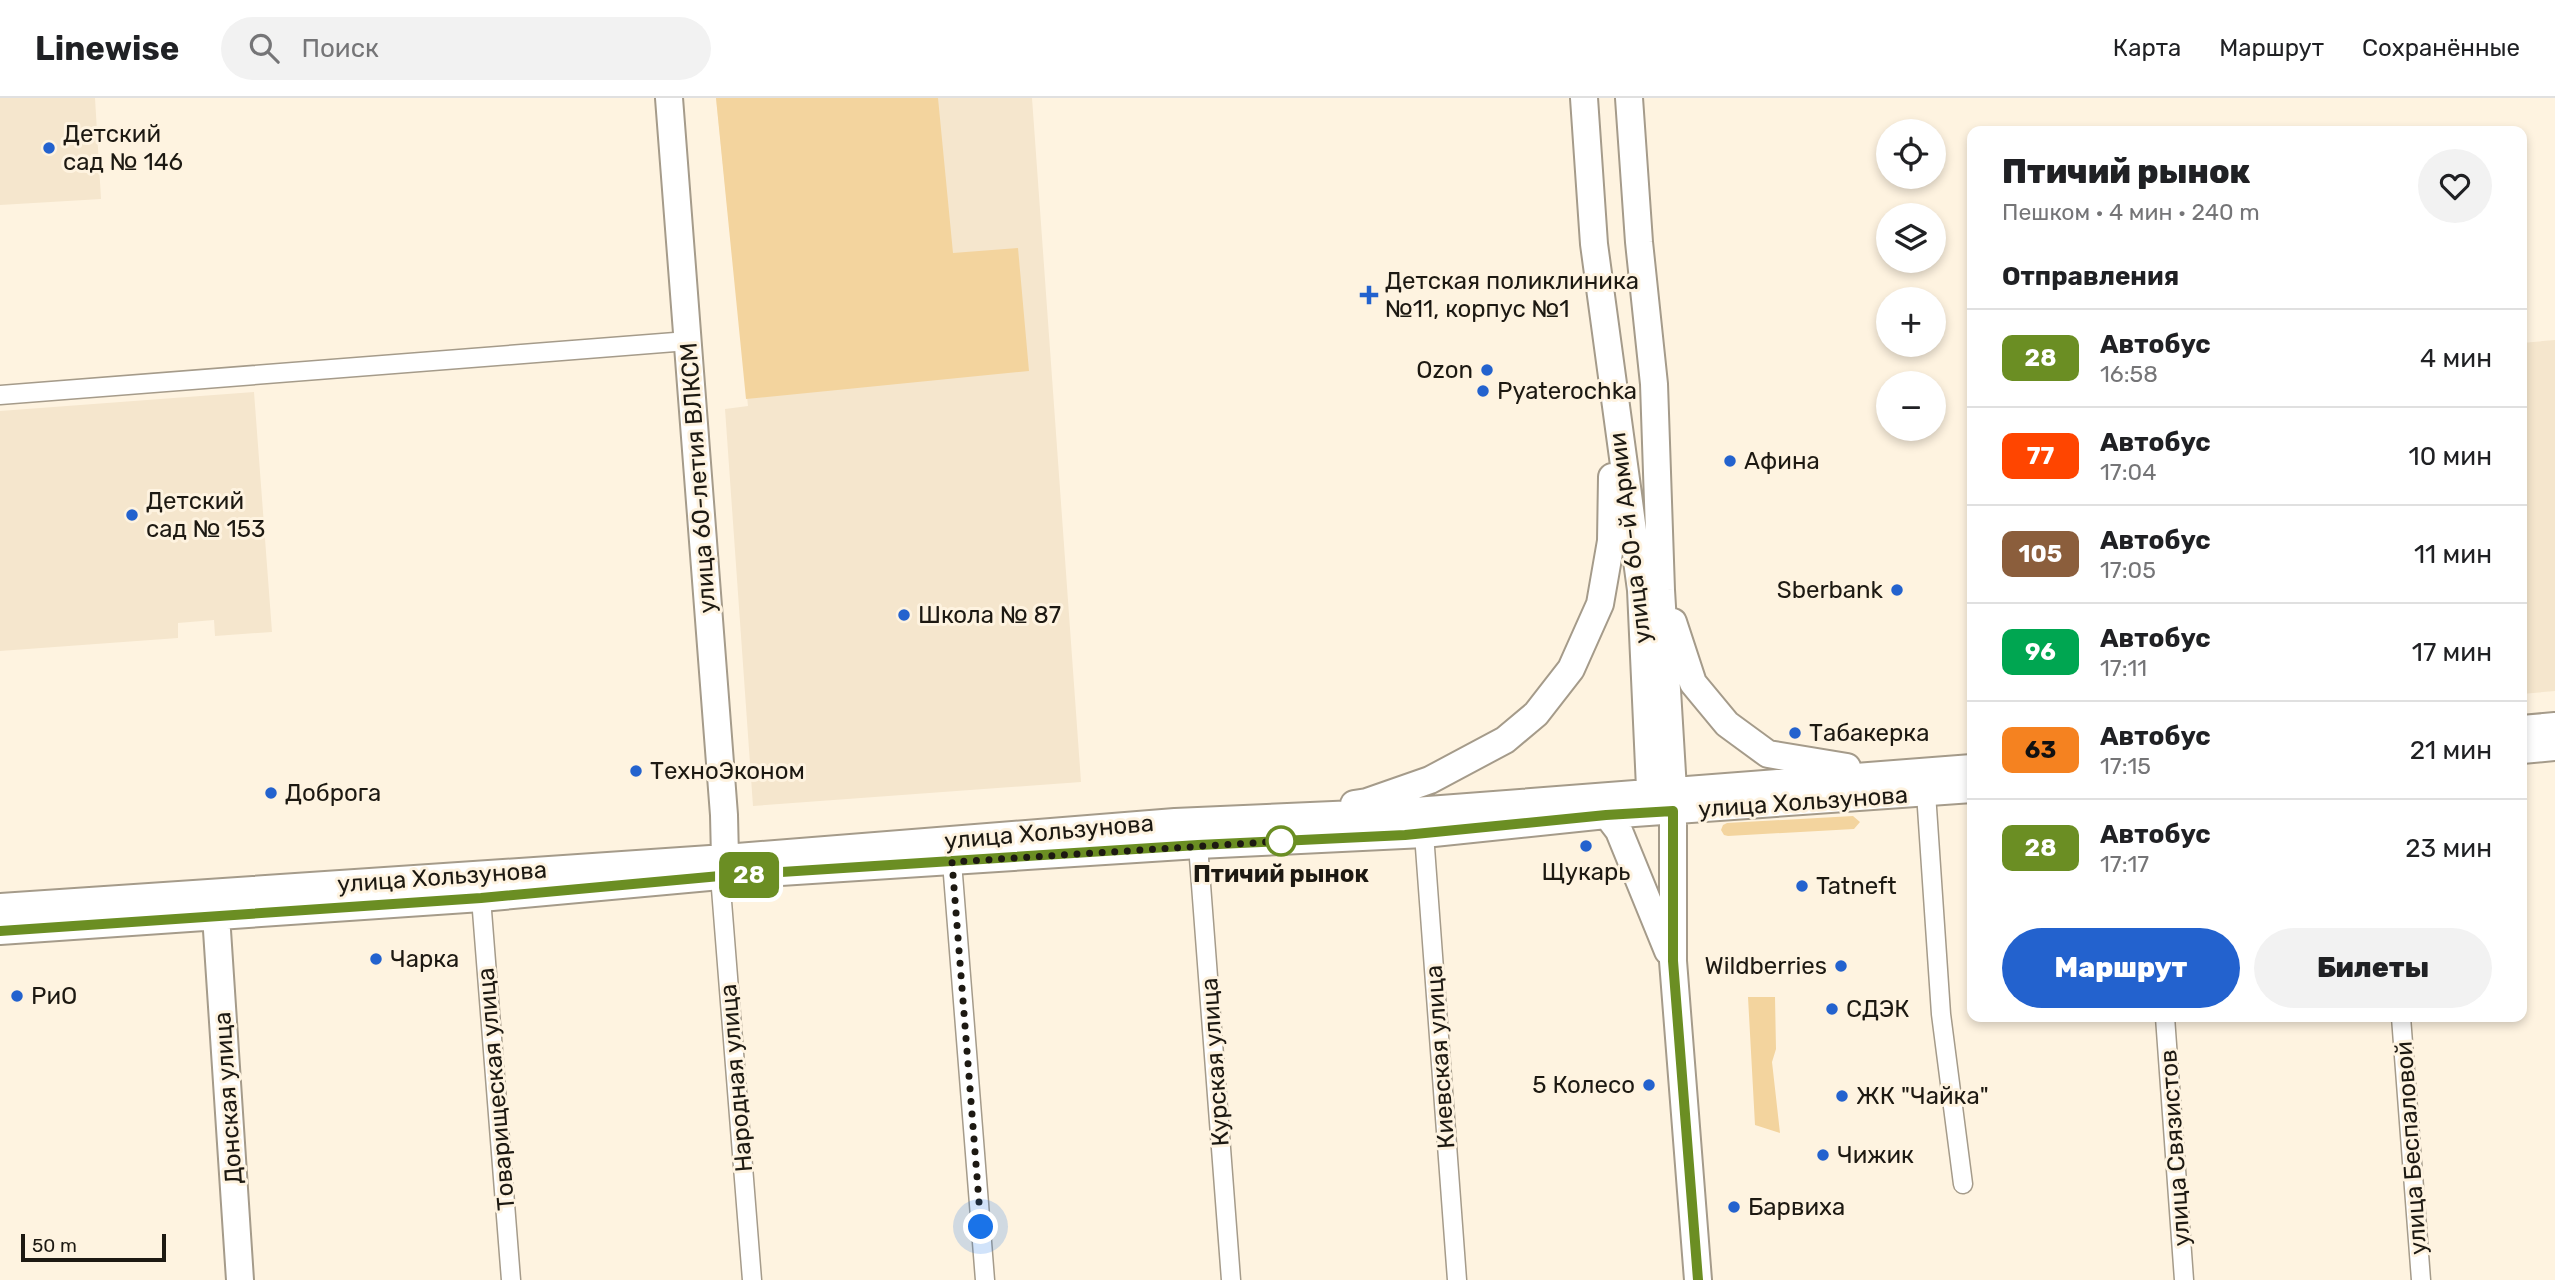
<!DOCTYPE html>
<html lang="ru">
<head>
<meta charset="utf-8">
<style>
	body { margin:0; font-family:Rubik,sans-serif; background:#f2f2f2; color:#202124; height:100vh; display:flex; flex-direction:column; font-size:26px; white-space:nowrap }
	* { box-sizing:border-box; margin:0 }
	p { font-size:23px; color:#757577 }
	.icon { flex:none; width:38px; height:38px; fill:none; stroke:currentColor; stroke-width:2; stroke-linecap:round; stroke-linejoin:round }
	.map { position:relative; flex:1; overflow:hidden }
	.details { position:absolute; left:1967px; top:28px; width:560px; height:896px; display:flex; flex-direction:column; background:#fff; border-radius:14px; box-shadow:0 4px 10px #0003 }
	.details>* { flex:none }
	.badge { padding:0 14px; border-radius:10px; font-size:24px; line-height:46px }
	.fabs { position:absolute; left:1876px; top:21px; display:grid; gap:14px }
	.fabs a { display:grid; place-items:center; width:70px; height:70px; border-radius:50%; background:#fff; box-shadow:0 4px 10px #0003; font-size:35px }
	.scale { position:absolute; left:21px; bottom:18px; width:145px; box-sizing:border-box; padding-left:7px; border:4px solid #1d1912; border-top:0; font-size:19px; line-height:24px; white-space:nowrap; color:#1d1912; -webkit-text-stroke:5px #fef3e0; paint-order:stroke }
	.you { position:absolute; width:35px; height:35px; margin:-18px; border:5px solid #fff; border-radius:50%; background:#1a73e8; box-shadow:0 0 0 10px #1a73e833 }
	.map>.badge { position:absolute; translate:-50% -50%; box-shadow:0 0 0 4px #fff }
	h2 { padding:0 35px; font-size:26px; line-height:63px }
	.round { display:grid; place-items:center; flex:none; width:74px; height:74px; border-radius:37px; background:#f2f2f2 }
	.headline { display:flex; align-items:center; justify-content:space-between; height:119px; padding:0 35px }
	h1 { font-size:33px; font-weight:800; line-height:52px }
	.primary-button { display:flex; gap:14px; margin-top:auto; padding:14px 35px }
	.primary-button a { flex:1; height:80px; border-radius:42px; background:#2362ce; color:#fff; font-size:28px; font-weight:800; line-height:80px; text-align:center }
	.primary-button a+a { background:#f2f2f2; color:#202124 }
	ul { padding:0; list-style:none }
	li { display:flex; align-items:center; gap:21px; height:98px; padding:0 35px; border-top:2px solid #e0e0e0 }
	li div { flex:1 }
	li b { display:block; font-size:26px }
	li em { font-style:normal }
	li .badge { min-width:77px; font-weight:700; text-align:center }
	header { display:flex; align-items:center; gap:42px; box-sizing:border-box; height:98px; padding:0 35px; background:#fff; border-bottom:2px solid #e0e0e0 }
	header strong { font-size:33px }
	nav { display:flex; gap:38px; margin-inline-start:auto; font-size:24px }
	.search { width:490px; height:63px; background:#f2f2f2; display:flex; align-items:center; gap:18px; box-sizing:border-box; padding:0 24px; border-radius:38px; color:#757577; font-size:26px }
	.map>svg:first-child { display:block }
	.built { fill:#f5e6cd }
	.green { fill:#f3d49e }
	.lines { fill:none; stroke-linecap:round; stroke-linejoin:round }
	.street-casing { stroke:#a59b8a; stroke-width:21 }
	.secondary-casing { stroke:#a59b8a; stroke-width:30 }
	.street { stroke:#fff; stroke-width:18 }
	.secondary { stroke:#fff; stroke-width:26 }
	.line-casing { stroke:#fff; stroke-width:16 }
	.line { stroke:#6b8e23; stroke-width:10 }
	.walk { stroke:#1d1912; stroke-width:7; stroke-dasharray:0 12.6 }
	.poi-dot { fill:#2362ce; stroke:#fef3e0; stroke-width:2.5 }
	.stop-dot { fill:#fff; stroke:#6b8e23; stroke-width:3.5 }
	.labels { text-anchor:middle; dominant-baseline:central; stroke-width:6; stroke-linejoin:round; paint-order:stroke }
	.poi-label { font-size:24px; fill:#1d1912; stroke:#fef3e0; text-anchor:start }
	.street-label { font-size:24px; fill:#1d1912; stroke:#fef3e0 }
	.stop-label { font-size:24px; font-weight:bold; fill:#1d1912; stroke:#fef3e0 }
</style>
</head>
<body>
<header>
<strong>Linewise</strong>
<div class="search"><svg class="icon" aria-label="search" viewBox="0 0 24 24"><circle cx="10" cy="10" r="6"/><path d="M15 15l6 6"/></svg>Поиск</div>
<nav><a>Карта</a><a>Маршрут</a><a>Сохранённые</a></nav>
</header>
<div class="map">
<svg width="2555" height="1182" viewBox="0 0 2555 1182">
	<rect width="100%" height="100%" fill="#fef3e0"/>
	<path class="built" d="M0,0H95L101,101L0,107Z
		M716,0H1032L1081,684L753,708L725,311L748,308Z
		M2555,242V593L2522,596V245Z
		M254,294L272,534L215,538L214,522L178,525V540L0,553V313Z"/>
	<path class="green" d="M716,0H938L953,155L1018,150L1029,273L746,301Z
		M1853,718L1860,724L1854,731L1728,738L1724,737L1721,732L1723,727L1727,725Z
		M1748,899H1775L1776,951L1772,964L1780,1035L1755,1027Z"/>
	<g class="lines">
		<defs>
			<path id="street" d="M0,297L688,243
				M1926,695L1941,916L1963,1086
				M1424,736L1457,1182
				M1198,747L1231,1182
				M952,764L985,1182
				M720,778L752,1182
				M481,800L511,1182
				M2165,919L2184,1182
				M2401,919L2421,1182"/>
			<path id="secondary" d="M669,0L724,717L725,760
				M1584,0L1594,146L1641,492L1651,712
				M1629,0L1639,144L1654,286L1661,492L1673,692V863L1698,1182
				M1673,524L1693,585L1727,626L1768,656L1847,669
				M2522,631L2555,628
				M2522,652L2555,649
				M1354,706L1367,704L1430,682L1505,642L1536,616L1571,571L1600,506L1611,443L1612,379
				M1600,708L1619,733L1668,853
				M215,802L240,1182
				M0,809L725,760L1175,724L1402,714L1972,670
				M0,833L481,800L720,778L1198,747L1424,736L1606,717L1972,691"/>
		</defs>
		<use href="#street" class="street-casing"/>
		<use href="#secondary" class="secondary-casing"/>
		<use href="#street" class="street"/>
		<use href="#secondary" class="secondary"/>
	</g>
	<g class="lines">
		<defs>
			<path id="line" d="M0,833L481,800L720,778L1198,747L1405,737L1606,717L1673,713V863L1698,1182"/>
		</defs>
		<use href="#line" class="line-casing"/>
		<use href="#line" class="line"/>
		<path class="walk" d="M981,1129L952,764L1283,743H1281"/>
	</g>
	<g class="poi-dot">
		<circle cx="49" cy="50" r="7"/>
		<path d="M1365.5 186.5h7v7h7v7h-7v7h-7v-7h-7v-7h7z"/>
		<circle cx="1487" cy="272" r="7"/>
		<circle cx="1483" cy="293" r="7"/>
		<circle cx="1730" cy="363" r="7"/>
		<circle cx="132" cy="417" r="7"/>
		<circle cx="1897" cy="492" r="7"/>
		<circle cx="904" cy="517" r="7"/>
		<circle cx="1795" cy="635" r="7"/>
		<circle cx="636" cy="673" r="7"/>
		<circle cx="271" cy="695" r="7"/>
		<circle cx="1586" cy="748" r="7"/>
		<circle cx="1802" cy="788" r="7"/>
		<circle cx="376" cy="861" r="7"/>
		<circle cx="1841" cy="868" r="7"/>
		<circle cx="17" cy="898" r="7"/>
		<circle cx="1832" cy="911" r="7"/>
		<circle cx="1649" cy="987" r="7"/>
		<circle cx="1842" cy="998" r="7"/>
		<circle cx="1823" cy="1057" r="7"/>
		<circle cx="1734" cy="1109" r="7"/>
	</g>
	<circle class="stop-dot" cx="1281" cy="743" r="14"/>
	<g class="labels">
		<g class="poi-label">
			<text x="63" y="36">Детский<tspan x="63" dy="28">сад № 146</tspan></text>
			<text x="1385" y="183">Детская поликлиника<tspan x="1385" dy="28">№11, корпус №1</tspan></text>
			<text x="1473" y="272" text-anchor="end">Ozon</text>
			<text x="1497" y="293">Pyaterochka</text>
			<text x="1744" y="363">Афина</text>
			<text x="146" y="403">Детский<tspan x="146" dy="28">сад № 153</tspan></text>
			<text x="1883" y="492" text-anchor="end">Sberbank</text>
			<text x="918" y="517">Школа № 87</text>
			<text x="1809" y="635">Табакерка</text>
			<text x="650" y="673">ТехноЭконом</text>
			<text x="285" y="695">Доброга</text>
			<text x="1586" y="774" text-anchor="middle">Щукарь</text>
			<text x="1816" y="788">Tatneft</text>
			<text x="390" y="861">Чарка</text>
			<text x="1827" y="868" text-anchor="end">Wildberries</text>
			<text x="31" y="898">РиО</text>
			<text x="1846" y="911">СДЭК</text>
			<text x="1635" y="987" text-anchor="end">5 Колесо</text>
			<text x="1856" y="998">ЖК "Чайка"</text>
			<text x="1837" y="1057">Чижик</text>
			<text x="1748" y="1109">Барвиха</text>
		</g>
		<g class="street-label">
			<text transform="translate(698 380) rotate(-94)">улица 60-летия ВЛКСМ</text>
			<text transform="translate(1630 440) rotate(-97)">улица 60-й Армии</text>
			<text transform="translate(1803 704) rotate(-4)">улица Хользунова</text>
			<text transform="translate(1049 734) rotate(-5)">улица Хользунова</text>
			<text transform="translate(442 779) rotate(-4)">улица Хользунова</text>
			<text transform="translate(1440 959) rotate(-94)">Киевская улица</text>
			<text transform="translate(1215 964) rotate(-94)">Курская улица</text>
			<text transform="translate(736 980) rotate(-95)">Народная улица</text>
			<text transform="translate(496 991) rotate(-95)">Товарищеская улица</text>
			<text transform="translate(228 1000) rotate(-94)">Донская улица</text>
			<text transform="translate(2175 1050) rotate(-94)">улица Связистов</text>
			<text transform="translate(2411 1050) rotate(-94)">улица Беспаловой</text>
		</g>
		<g class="stop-label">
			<text x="1281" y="776">Птичий рынок</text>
		</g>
	</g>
</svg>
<div class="fabs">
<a><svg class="icon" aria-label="locate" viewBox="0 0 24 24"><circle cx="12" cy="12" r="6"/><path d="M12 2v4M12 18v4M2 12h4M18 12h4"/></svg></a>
<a><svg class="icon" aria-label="layers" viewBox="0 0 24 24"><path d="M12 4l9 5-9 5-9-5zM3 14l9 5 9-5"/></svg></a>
<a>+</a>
<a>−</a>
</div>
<div class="scale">50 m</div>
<div class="you" style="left:981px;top:1129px"></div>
<b class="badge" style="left:749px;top:777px;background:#6b8e23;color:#fff">28</b>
<section class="details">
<div class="headline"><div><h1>Птичий рынок</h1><p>Пешком · 4 мин · 240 m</p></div><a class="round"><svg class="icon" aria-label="heart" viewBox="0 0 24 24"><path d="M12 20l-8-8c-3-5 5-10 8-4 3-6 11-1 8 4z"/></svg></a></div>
<h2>Отправления</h2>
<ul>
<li><span class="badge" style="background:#6b8e23;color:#fff">28</span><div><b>Автобус</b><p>16:58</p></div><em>4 мин</em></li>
<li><span class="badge" style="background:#ff4500;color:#fff">77</span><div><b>Автобус</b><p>17:04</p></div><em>10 мин</em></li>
<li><span class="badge" style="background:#8b5e3c;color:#fff">105</span><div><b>Автобус</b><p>17:05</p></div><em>11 мин</em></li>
<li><span class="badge" style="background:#00a651;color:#fff">96</span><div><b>Автобус</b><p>17:11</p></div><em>17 мин</em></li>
<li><span class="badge" style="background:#f58220;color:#111">63</span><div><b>Автобус</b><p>17:15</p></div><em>21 мин</em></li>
<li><span class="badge" style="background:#6b8e23;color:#fff">28</span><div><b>Автобус</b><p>17:17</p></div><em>23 мин</em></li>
</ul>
<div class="primary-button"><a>Маршрут</a><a>Билеты</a></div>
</section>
</div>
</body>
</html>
